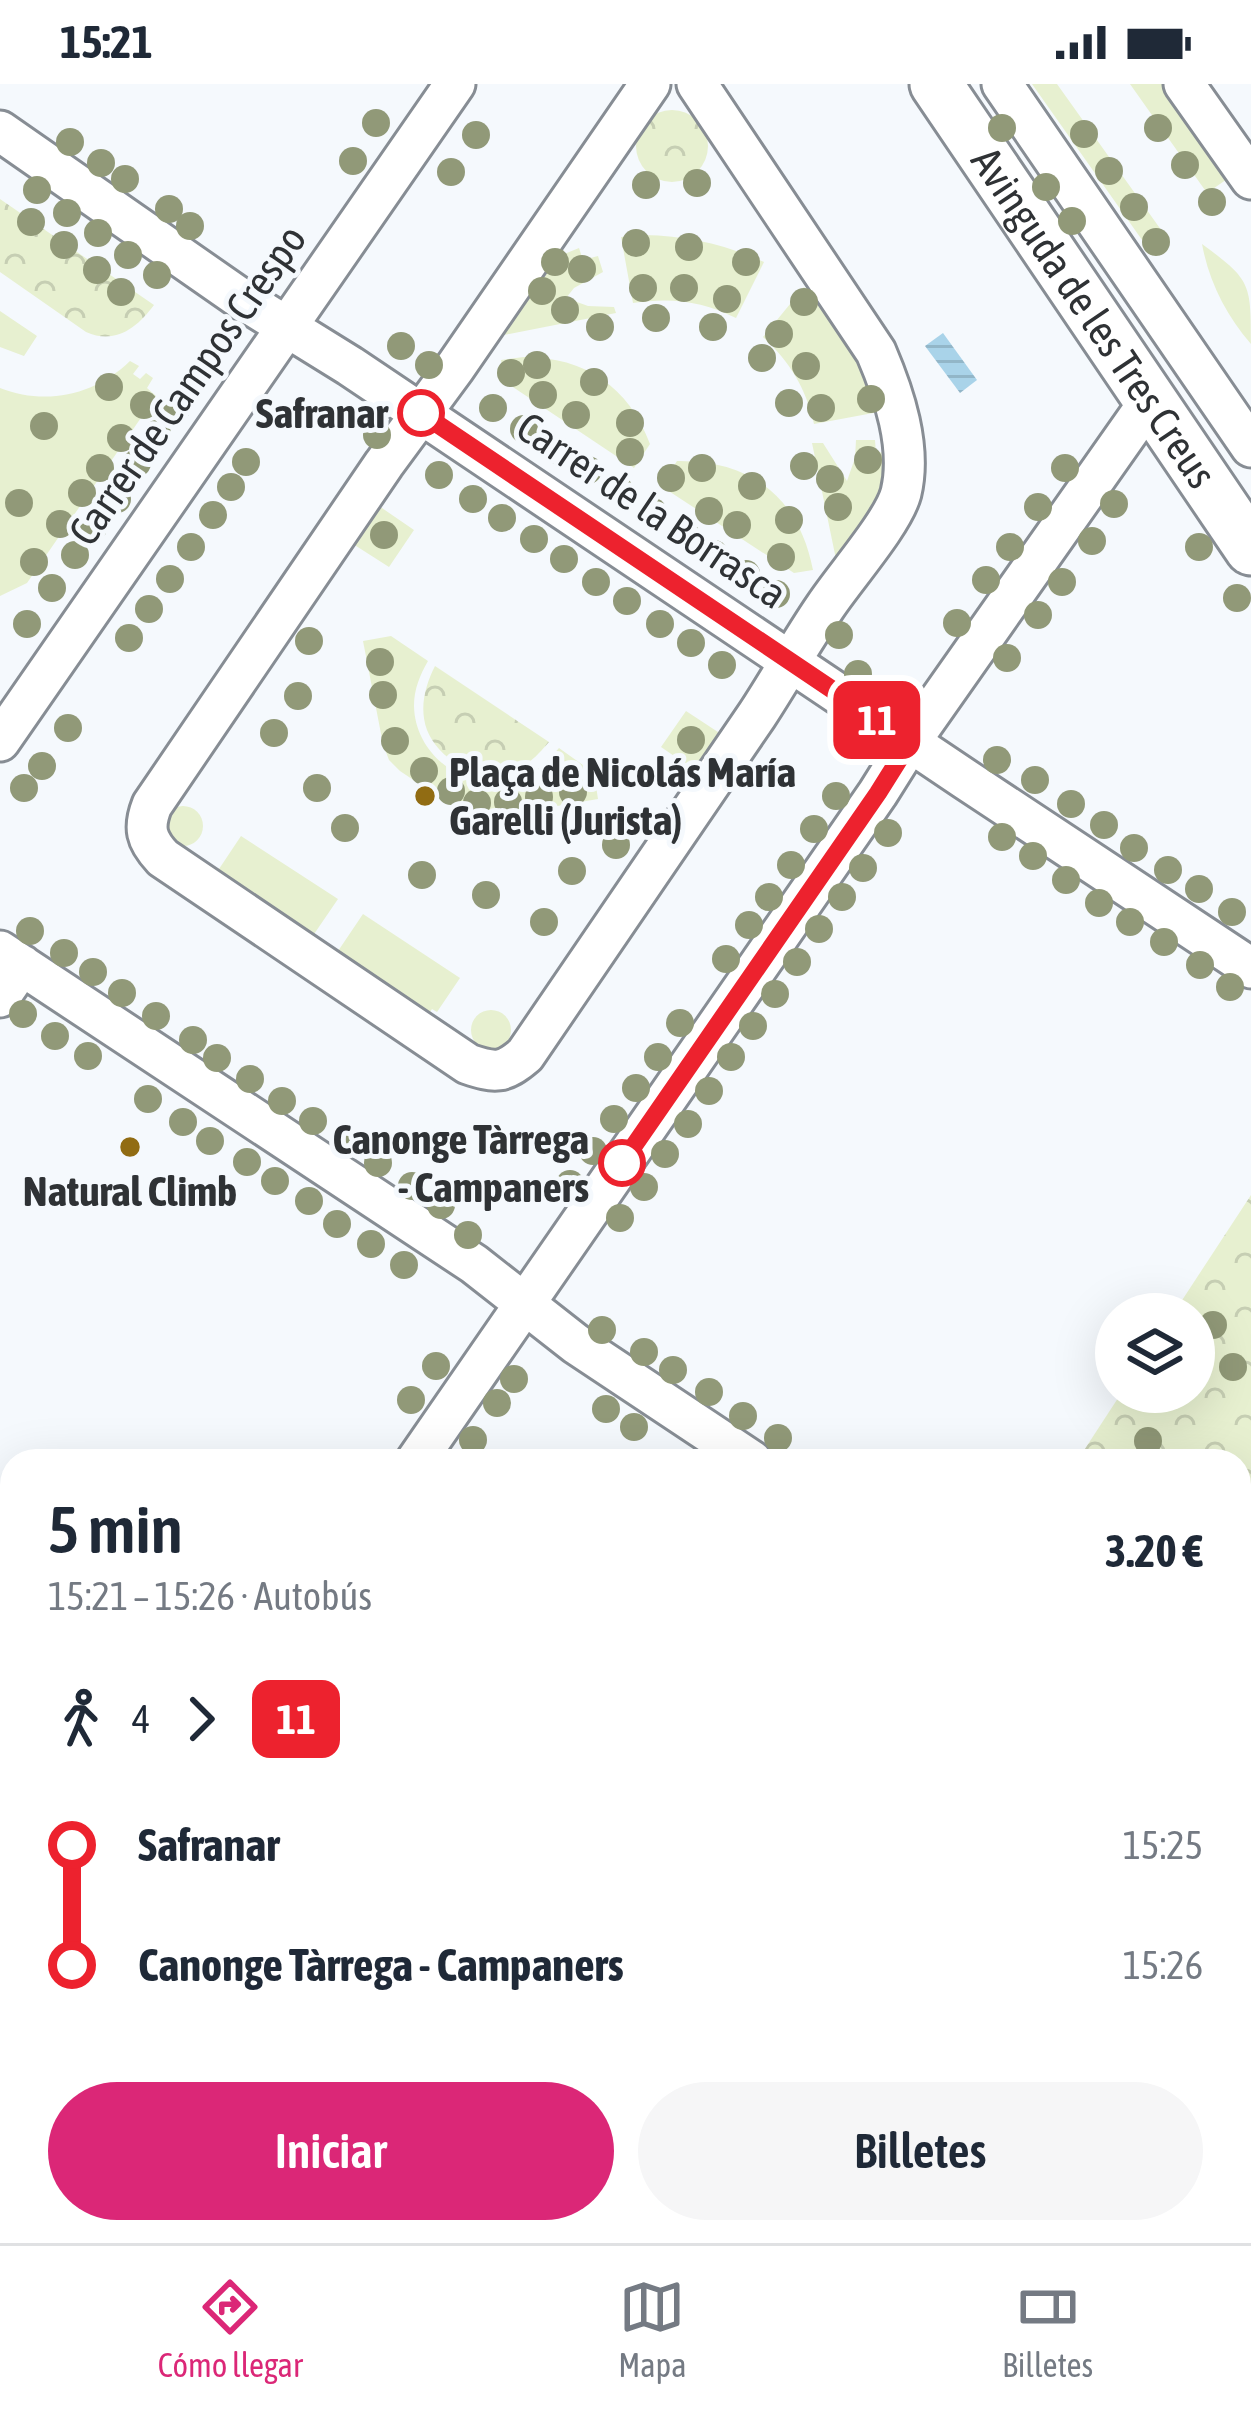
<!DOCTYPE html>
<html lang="es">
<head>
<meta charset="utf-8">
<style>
	body { margin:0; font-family:"Asap Condensed",sans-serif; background:#f6f6f7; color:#1f2937; height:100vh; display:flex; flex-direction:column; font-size:45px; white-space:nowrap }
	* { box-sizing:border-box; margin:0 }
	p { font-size:39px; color:#747a83 }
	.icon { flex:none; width:66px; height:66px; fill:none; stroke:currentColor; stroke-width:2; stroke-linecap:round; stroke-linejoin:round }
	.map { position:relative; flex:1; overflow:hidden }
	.details { position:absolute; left:0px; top:1365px; width:1251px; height:795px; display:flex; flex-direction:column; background:#fff; border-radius:36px 36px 0 0; box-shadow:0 12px 48px #0002 }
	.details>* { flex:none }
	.badge { padding:0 24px; border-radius:18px; font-size:42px; line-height:78px }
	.fabs { position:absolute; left:1095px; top:1209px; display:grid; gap:24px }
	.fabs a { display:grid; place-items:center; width:120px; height:120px; border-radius:50%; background:#fff; box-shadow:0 12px 48px #0002; font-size:60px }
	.map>.badge { position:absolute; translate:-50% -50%; box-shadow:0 0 0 6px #fff }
	.legs { display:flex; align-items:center; gap:18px; height:132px; padding:0 48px; font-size:39px }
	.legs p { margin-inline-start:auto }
	.summary { display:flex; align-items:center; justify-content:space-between; height:204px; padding:0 48px }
	h1 { font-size:66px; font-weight:600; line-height:90px }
	.button { display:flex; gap:24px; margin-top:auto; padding:24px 48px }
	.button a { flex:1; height:138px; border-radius:72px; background:#db2777; color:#fff; font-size:48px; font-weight:600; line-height:138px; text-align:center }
	.button a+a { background:#f6f6f7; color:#1f2937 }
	ul { padding:0 48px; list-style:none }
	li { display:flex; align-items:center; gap:42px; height:120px; font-size:45px }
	li i { display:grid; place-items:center; width:18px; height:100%; margin:0 15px; background:currentColor }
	li i::after { content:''; width:30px; height:30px; margin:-15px; border:9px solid; border-radius:50%; background:#fff }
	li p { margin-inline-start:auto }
	li:first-child i { background:linear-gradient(#0000 50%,currentColor 0) }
	li:last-child i { background:linear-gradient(currentColor 50%,#0000 0) }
	.status { display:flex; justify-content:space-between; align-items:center; height:84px; padding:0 60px; background:#fff; direction:ltr }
	.status svg { height:33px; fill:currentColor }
	.tabs { display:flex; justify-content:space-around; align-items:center; height:168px; border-top:3px solid #e0e1e3; background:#fff; font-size:33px; color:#747a83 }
	.tabs a { display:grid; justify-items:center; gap:6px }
	.tabs .on { color:#db2777 }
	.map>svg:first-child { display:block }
	.green { fill:#e7f0d0 }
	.park { fill:url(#park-crowns) }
	.water { fill:url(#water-rules) }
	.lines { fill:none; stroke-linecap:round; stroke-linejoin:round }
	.minor-casing { stroke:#878d94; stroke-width:45 }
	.major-casing { stroke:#878d94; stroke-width:57 }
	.minor { stroke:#fff; stroke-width:39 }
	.major { stroke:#fff; stroke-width:51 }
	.tree { fill:#919978 }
	.line-1-casing { stroke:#fff; stroke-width:27 }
	.line-1 { stroke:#ed222e; stroke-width:18 }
	.stop-1-dot { fill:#fff; stroke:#ed222e; stroke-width:6 }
	.poi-dot { fill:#916c13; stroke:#f5f9fd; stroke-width:4.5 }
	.labels { text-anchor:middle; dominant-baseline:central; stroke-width:10; stroke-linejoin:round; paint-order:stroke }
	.street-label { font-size:42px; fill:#2f3235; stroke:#f5f9fd }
	.stop-label { font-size:42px; font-weight:bold; fill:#2f3235; stroke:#f5f9fd; text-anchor:end }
	.poi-label { font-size:42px; font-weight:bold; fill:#2f3235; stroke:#f5f9fd; text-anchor:start }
</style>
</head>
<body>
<div class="status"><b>15:21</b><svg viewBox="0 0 49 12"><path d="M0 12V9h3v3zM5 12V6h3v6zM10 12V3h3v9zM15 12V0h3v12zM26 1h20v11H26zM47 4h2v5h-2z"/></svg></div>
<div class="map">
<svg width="1251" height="2159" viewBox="0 0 1251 2159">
	<defs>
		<pattern id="park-crowns" width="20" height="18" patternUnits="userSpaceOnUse" patternTransform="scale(3)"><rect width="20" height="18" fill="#e7f0d0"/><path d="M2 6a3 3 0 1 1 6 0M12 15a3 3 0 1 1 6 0" fill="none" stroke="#c6ceb3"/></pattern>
		<pattern id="water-rules" width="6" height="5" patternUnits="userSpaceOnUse" patternTransform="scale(3)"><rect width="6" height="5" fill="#a9d3e9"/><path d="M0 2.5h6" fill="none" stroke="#92b6c8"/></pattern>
	</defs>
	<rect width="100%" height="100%" fill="#f5f9fd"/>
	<path class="green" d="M1032,0H1057L1164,150L1147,163Z
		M1130,0H1184L1243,84L1207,109Z
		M644,151C688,152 724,160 764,178L736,234C703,217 670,213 633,219L621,153Z
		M1202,160C1251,196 1251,199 1251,260C1226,231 1209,198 1202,160Z
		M579,164L583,176L598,172L603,188L574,204L566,214L588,222L614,223L616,229L499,252L552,175Z
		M804,203L836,236L855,260L884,327L814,340C806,304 790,278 763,253Z
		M0,227L37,252L24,272L0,263Z
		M524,273C585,273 629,303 650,360L634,384L504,297L501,276Z
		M130,277L139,282L133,290L140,295L146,289L153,294L147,304L156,312L27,499L0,512V304C46,322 95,311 130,277Z
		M856,356H875L876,369L891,367L892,405L837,480L812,359H823L847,397L855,374Z
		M677,377C752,376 799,414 813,486L794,489L661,402Z
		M379,422L414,446L389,483L353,460Z
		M391,552L428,577C420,591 414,605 414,622C415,678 480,718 531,689C542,683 550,674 559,664L594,689L598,715L487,734L464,730L400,687L389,676L383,660L363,557Z
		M686,627L721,650L696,687L661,663Z
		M163 742a20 20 0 1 1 40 0a20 20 0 1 1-40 0Z
		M241,752L338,815L310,856L222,799L227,791L219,785Z
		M363,830L460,894L437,928L432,925L425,935L334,873Z
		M471 946a20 20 0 1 1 40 0a20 20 0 1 1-40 0Z
		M492,2148H576L592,2159H503Z"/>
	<path class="park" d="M636 62a36 36 0 1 1 72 0a36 36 0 1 1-72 0Z
		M0,115L154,221C137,244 115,261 86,248L0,188Z
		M435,582L549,658C541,667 533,677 521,683C488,701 441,681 427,646C419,624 425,602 435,582Z
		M1251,1111V1399L1239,1417V1377H1077L1122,1308H1194V1230H1173Z"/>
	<path class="water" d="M943,249L977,296L960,309L925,262Z"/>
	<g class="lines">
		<defs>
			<path id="minor" d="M650,0L454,285L384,380L152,721C143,744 146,756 163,774L468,980C495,989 503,990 525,971C602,857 680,745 757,631C780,596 801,558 825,523C844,494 893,439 901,409C912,363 894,310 876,268L697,0
				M1002,0L1251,363
				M1184,0L1251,95
				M0,47L237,212L350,282L965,695L1251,884
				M0,657L455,0
				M0,867L474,1180L576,1260L752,1377
				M0,913L22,881
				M416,1377L878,709L910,658L1149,318
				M1239,1532L1251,1513
				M1239,1702L1251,1710
				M0,1709L12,1717
				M1239,1945L1251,1927
				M0,1978L12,1959
				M0,2104L12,2107
				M79,2148L87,2159
				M289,2148L292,2159
				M670,2148L687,2159
				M855,2159L863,2148
				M1099,2159L1106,2148"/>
			<g id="major">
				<path id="s1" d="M936,0L1251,465"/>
			</g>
		</defs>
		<use href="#minor" class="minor-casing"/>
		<use href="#major" class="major-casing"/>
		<use href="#minor" class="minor"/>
		<use href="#major" class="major"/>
	</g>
	<g class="tree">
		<circle cx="376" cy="39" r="14"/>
		<circle cx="1002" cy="44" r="14"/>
		<circle cx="1158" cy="44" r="14"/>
		<circle cx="1084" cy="50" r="14"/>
		<circle cx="476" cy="51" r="14"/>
		<circle cx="70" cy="58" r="14"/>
		<circle cx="353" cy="77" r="14"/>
		<circle cx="101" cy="79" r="14"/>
		<circle cx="1185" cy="81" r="14"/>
		<circle cx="1109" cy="87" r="14"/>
		<circle cx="451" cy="88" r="14"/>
		<circle cx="125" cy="95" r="14"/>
		<circle cx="697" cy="99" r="14"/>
		<circle cx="646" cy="101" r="14"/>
		<circle cx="1046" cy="103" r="14"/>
		<circle cx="37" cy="106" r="14"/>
		<circle cx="1212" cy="118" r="14"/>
		<circle cx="1134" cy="123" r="14"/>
		<circle cx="169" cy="125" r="14"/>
		<circle cx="67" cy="129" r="14"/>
		<circle cx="1072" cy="137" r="14"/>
		<circle cx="31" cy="138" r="14"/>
		<circle cx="190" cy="142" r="14"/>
		<circle cx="98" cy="149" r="14"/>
		<circle cx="1156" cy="158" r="14"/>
		<circle cx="636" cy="159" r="14"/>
		<circle cx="64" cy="161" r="14"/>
		<circle cx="689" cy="163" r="14"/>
		<circle cx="128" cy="171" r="14"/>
		<circle cx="555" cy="178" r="14"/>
		<circle cx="746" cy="178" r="14"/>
		<circle cx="582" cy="185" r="14"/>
		<circle cx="97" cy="186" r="14"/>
		<circle cx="157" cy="191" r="14"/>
		<circle cx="643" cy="204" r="14"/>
		<circle cx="684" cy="204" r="14"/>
		<circle cx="542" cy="207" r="14"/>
		<circle cx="121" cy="208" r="14"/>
		<circle cx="727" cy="215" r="14"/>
		<circle cx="804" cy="218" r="14"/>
		<circle cx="565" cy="226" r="14"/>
		<circle cx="656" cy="234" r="14"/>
		<circle cx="600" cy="243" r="14"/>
		<circle cx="713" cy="243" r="14"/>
		<circle cx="779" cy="250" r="14"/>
		<circle cx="401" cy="262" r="14"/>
		<circle cx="762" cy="274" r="14"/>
		<circle cx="429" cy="281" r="14"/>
		<circle cx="537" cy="281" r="14"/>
		<circle cx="806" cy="282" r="14"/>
		<circle cx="511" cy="289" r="14"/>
		<circle cx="594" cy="298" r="14"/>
		<circle cx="109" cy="303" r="14"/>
		<circle cx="543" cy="311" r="14"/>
		<circle cx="871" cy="315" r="14"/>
		<circle cx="789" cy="319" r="14"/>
		<circle cx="144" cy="321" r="14"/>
		<circle cx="493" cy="324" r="14"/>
		<circle cx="821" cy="324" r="14"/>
		<circle cx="175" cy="327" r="14"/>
		<circle cx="576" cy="331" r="14"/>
		<circle cx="630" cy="339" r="14"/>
		<circle cx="44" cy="342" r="14"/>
		<circle cx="524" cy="345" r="14"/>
		<circle cx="157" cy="350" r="14"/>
		<circle cx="377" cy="351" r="14"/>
		<circle cx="121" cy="354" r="14"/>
		<circle cx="557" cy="366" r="14"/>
		<circle cx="630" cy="368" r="14"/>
		<circle cx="868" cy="376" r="14"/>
		<circle cx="246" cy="378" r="14"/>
		<circle cx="137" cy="379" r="14"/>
		<circle cx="804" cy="382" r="14"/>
		<circle cx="100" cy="384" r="14"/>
		<circle cx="702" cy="384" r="14"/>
		<circle cx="1065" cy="384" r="14"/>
		<circle cx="588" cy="386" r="14"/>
		<circle cx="439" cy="391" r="14"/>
		<circle cx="671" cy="394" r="14"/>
		<circle cx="830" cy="395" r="14"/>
		<circle cx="752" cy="402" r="14"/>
		<circle cx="231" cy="403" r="14"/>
		<circle cx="619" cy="406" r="14"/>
		<circle cx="82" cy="409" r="14"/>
		<circle cx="117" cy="415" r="14"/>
		<circle cx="473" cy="415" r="14"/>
		<circle cx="19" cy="419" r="14"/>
		<circle cx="1114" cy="420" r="14"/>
		<circle cx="838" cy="423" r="14"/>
		<circle cx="1038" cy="423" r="14"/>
		<circle cx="709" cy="427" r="14"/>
		<circle cx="653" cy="428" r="14"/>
		<circle cx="213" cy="431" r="14"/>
		<circle cx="502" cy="434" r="14"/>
		<circle cx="789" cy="436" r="14"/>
		<circle cx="60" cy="440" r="14"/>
		<circle cx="737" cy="441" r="14"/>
		<circle cx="94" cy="442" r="14"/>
		<circle cx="685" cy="450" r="14"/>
		<circle cx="384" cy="451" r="14"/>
		<circle cx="534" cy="455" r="14"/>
		<circle cx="1092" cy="457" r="14"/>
		<circle cx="191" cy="463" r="14"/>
		<circle cx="1010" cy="463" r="14"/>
		<circle cx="1199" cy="463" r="14"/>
		<circle cx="714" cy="470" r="14"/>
		<circle cx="75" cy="471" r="14"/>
		<circle cx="781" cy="473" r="14"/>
		<circle cx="564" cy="475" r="14"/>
		<circle cx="34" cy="478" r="14"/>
		<circle cx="746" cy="490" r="14"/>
		<circle cx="170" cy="495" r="14"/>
		<circle cx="986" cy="496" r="14"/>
		<circle cx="596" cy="498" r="14"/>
		<circle cx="1062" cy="498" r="14"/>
		<circle cx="52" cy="504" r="14"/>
		<circle cx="776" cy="510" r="14"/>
		<circle cx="1237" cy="514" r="14"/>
		<circle cx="627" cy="517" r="14"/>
		<circle cx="149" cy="525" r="14"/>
		<circle cx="1038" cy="531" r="14"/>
		<circle cx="957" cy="539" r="14"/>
		<circle cx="27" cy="540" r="14"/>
		<circle cx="660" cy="540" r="14"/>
		<circle cx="839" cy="551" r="14"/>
		<circle cx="129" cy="554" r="14"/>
		<circle cx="309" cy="557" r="14"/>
		<circle cx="691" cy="559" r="14"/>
		<circle cx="1007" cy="574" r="14"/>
		<circle cx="380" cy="578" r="14"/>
		<circle cx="722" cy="581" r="14"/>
		<circle cx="858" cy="590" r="14"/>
		<circle cx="383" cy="611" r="14"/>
		<circle cx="298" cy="612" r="14"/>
		<circle cx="68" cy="644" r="14"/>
		<circle cx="274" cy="649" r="14"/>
		<circle cx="691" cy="656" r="14"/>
		<circle cx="395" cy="657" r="14"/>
		<circle cx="997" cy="676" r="14"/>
		<circle cx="42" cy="682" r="14"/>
		<circle cx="424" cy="687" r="14"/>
		<circle cx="1035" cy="696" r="14"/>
		<circle cx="24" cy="704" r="14"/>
		<circle cx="317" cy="704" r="14"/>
		<circle cx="451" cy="707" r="14"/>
		<circle cx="573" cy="708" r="14"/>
		<circle cx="836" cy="712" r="14"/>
		<circle cx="539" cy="713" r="14"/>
		<circle cx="508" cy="718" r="14"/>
		<circle cx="477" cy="719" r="14"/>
		<circle cx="1071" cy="720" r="14"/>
		<circle cx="1104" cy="741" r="14"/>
		<circle cx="345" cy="744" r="14"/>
		<circle cx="814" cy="745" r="14"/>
		<circle cx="888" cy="749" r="14"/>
		<circle cx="1002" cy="753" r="14"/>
		<circle cx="616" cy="761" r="14"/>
		<circle cx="1134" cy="764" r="14"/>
		<circle cx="1033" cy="772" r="14"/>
		<circle cx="791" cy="781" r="14"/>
		<circle cx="863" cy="784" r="14"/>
		<circle cx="1168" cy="786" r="14"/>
		<circle cx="572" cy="787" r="14"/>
		<circle cx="422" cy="791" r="14"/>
		<circle cx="1066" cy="796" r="14"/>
		<circle cx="1199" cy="805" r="14"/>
		<circle cx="486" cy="811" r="14"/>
		<circle cx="769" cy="813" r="14"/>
		<circle cx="842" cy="813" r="14"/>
		<circle cx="1099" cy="819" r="14"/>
		<circle cx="1232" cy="828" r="14"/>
		<circle cx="544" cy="838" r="14"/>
		<circle cx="1130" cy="838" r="14"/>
		<circle cx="749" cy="841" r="14"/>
		<circle cx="819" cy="845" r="14"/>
		<circle cx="30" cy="847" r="14"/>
		<circle cx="1164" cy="858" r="14"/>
		<circle cx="64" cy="869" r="14"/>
		<circle cx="726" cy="875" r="14"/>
		<circle cx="797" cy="878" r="14"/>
		<circle cx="1200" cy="881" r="14"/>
		<circle cx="93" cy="888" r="14"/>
		<circle cx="1230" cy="903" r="14"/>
		<circle cx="122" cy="909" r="14"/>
		<circle cx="775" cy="910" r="14"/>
		<circle cx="23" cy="930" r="14"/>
		<circle cx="156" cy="932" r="14"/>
		<circle cx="680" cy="939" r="14"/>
		<circle cx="753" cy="942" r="14"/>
		<circle cx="55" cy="952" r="14"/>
		<circle cx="193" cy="956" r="14"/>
		<circle cx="88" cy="972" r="14"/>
		<circle cx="658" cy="973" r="14"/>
		<circle cx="731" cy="973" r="14"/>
		<circle cx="217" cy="974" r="14"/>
		<circle cx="250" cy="995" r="14"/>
		<circle cx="636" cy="1004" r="14"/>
		<circle cx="709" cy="1007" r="14"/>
		<circle cx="148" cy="1015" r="14"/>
		<circle cx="282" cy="1017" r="14"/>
		<circle cx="614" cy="1035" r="14"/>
		<circle cx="313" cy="1037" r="14"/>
		<circle cx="183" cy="1038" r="14"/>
		<circle cx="688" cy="1040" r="14"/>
		<circle cx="210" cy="1057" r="14"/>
		<circle cx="346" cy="1059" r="14"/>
		<circle cx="593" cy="1067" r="14"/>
		<circle cx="665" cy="1070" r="14"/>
		<circle cx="247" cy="1078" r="14"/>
		<circle cx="378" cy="1079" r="14"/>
		<circle cx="275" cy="1097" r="14"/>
		<circle cx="570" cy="1100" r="14"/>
		<circle cx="412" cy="1102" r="14"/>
		<circle cx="644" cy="1103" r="14"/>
		<circle cx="309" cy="1117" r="14"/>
		<circle cx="441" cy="1121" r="14"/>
		<circle cx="620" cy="1134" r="14"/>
		<circle cx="337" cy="1140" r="14"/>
		<circle cx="468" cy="1151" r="14"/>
		<circle cx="371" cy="1160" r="14"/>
		<circle cx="404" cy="1181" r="14"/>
		<circle cx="1213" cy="1241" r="14"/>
		<circle cx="602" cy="1246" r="14"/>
		<circle cx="644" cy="1268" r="14"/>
		<circle cx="436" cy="1282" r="14"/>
		<circle cx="1233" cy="1283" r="14"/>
		<circle cx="673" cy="1286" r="14"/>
		<circle cx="514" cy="1295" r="14"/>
		<circle cx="709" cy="1308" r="14"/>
		<circle cx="411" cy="1316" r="14"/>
		<circle cx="497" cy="1319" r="14"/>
		<circle cx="606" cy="1325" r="14"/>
		<circle cx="743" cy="1332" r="14"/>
		<circle cx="634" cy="1343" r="14"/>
		<circle cx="778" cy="1354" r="14"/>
		<circle cx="473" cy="1356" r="14"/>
		<circle cx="1148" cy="1357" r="14"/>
	</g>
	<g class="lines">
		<defs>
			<path id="line-1" d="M421,329L910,658L878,709L622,1079"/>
		</defs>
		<use href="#line-1" class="line-1-casing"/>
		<use href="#line-1" class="line-1"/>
	</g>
	<g class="stop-1-dot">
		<circle cx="421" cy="329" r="21"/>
		<circle cx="622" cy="1079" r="21"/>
	</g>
	<g class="poi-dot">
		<circle cx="425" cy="712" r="12"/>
		<circle cx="130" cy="1063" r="12"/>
	</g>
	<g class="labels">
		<g class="street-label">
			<text stroke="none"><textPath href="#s1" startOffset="282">Avinguda de les Tres Creus</textPath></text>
			<text transform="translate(187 301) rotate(-55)">Carrer de Campos Crespo</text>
			<text transform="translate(652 426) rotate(34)">Carrer de la Borrasca</text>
		</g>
		<g class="stop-label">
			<text x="388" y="329">Safranar</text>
			<text x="589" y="1055">Canonge Tàrrega<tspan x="589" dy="48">- Campaners</tspan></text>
		</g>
		<g class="poi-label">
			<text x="449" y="688">Plaça de Nicolás María<tspan x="449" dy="48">Garelli (Jurista)</tspan></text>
			<text x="130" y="1107" text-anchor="middle">Natural Climb</text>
		</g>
	</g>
</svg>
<div class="fabs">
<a><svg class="icon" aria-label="layers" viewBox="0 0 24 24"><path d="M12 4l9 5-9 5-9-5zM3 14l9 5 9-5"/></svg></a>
</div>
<b class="badge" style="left:877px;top:636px;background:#ed222e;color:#fff">11</b>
<section class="details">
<div class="summary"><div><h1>5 min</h1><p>15:21 – 15:26 · Autobús</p></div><b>3.20 €</b></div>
<div class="legs"><svg class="icon" aria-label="walk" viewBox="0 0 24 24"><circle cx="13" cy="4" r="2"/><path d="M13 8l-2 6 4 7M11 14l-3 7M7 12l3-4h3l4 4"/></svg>4<svg class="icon" aria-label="forward" viewBox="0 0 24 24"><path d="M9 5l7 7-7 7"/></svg><b class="badge" style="background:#ed222e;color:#fff">11</b></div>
<ul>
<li><i style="color:#ed222e"></i><b>Safranar</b><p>15:25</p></li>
<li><i style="color:#ed222e"></i><b>Canonge Tàrrega - Campaners</b><p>15:26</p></li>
</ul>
<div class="button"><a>Iniciar</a><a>Billetes</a></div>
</section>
</div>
<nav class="tabs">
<a class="on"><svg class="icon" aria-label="directions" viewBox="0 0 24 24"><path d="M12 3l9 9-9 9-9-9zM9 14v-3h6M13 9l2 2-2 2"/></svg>Cómo llegar</a>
<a><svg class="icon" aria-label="map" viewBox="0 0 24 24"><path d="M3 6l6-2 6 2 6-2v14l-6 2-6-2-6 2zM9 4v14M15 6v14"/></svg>Mapa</a>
<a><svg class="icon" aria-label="tickets" viewBox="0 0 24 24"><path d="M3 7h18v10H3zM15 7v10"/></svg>Billetes</a>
</nav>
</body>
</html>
